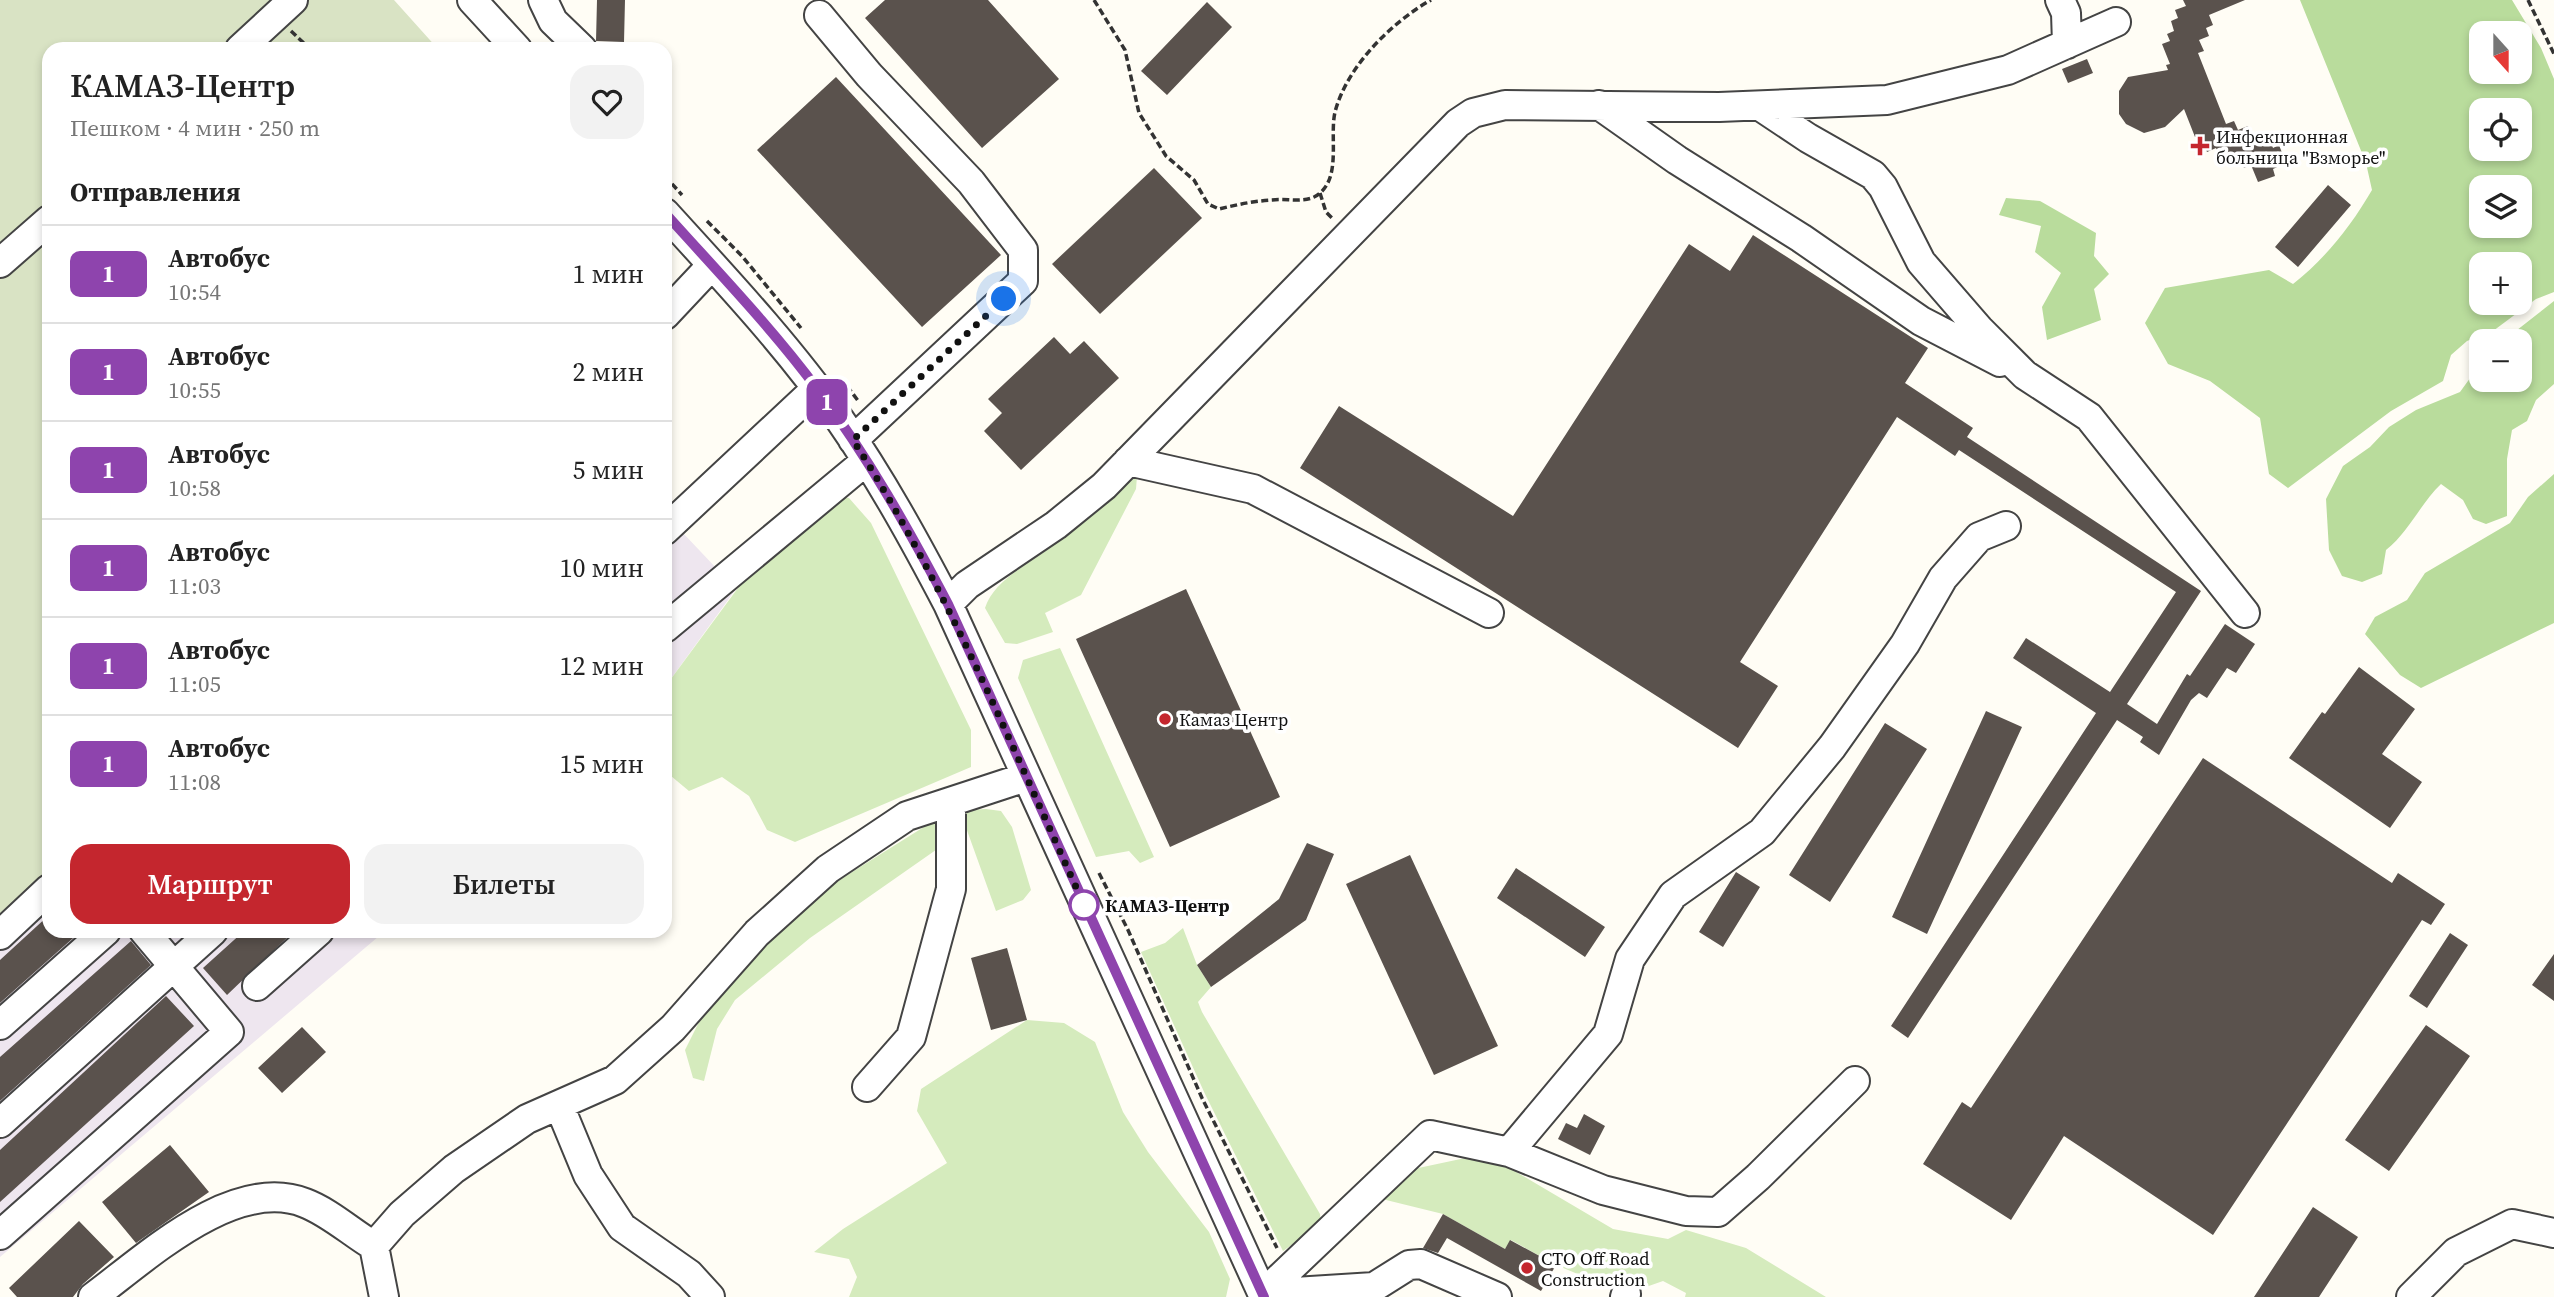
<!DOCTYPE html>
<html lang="ru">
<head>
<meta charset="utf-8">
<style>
	body { margin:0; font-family:"Source Serif 4",serif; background:#f2f2f2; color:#222; height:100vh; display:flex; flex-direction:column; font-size:26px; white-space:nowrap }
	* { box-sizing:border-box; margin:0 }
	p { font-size:23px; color:#767676 }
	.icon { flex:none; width:38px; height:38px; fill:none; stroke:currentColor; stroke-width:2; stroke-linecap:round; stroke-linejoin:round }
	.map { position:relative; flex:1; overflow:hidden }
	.side { position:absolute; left:42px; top:42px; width:630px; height:896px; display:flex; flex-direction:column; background:#fff; border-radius:21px; box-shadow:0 4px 10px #0003 }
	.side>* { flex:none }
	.badge { padding:0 14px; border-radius:10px; font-size:24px; line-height:46px }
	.needle { width:46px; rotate:159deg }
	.fabs { position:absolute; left:2469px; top:21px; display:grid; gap:14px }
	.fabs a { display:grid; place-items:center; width:63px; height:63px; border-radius:14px; background:#fff; box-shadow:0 4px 10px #0003; font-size:35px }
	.you { position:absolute; width:35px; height:35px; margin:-18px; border:5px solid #fff; border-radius:50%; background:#1a73e8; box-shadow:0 0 0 10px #1a73e833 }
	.map>.badge { position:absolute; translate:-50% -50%; box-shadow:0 0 0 4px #fff }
	h2 { padding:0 28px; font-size:26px; line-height:63px }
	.round { display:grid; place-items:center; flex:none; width:74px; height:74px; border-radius:21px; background:#f2f2f2 }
	.head { display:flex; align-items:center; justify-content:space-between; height:119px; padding:0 28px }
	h1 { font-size:33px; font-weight:600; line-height:52px }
	.action { display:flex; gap:14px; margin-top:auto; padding:14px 28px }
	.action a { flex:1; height:80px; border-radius:21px; background:#c4262e; color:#fff; font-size:28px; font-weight:600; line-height:80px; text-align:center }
	.action a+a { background:#f2f2f2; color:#222 }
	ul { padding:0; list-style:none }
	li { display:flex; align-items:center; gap:21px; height:98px; padding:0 28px; border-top:2px solid #e0e0e0 }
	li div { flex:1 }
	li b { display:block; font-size:26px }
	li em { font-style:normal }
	li .badge { min-width:77px; font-weight:700; text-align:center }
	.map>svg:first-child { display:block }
	.industrial { fill:#eee6ef }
	.green { fill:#d5ebbd }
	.forest { fill:#b9dc9c; fill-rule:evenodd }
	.cemetery { fill:#d9e3c4 }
	.building { fill:#5a524d }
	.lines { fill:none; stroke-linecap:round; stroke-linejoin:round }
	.minor-casing { stroke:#444; stroke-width:32 }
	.path { stroke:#333; stroke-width:3.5; stroke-dasharray:7 3.5; stroke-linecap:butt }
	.minor { stroke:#fff; stroke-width:28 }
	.line-casing { stroke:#fff; stroke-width:16 }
	.line { stroke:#8e44ad; stroke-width:10 }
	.walk { stroke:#111; stroke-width:7; stroke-dasharray:0 12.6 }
	.poi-dot { fill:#c4262e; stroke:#fff; stroke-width:2.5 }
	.stop-dot { fill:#fff; stroke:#8e44ad; stroke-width:3.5 }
	.labels { text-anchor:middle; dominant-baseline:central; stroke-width:7; stroke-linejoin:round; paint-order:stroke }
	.poi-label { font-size:18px; fill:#111; stroke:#fff; text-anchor:start }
	.stop-label { font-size:18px; font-weight:bold; fill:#111; stroke:#fff; text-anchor:start }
</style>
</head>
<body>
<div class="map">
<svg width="2554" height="1297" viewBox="0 0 2554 1297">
	<rect width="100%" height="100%" fill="#fffdf5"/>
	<path class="industrial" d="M665,514L736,589L665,687Z
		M49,873V931H385L0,1257V929Z"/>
	<path class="green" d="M1127,475L1137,476L1136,489L1081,595L1045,613L1053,632L1017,644L1005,643L985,608C994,579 1033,562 1056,543C1081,522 1105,500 1127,475Z
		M839,497L849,498L871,523L971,730V767L795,842L767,830L749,796L722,777L689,791L665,771V704L668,702L665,687L749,573Z
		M1060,648L1154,857L1140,863L1129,851L1096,857L1018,678L1023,660Z
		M986,809L1001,811L1012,827L1031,890L1023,900L996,911L964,822L967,810Z
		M935,820L945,824L943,845L810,938L735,1000L717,1029L704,1081L693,1078L685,1050L705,1010L776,927L841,879Z
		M1183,928L1197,965L1211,987L1198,1002L1202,1012L1320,1214L1321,1224L1283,1251L1205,1094L1141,952L1165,943Z
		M1027,1020L1064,1023L1095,1042L1123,1112L1148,1152L1209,1232L1230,1279L1226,1297H849L857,1277L849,1259L814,1252L843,1229L947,1163L917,1111L921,1089Z
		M1470,1157L1501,1163L1613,1229L1668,1239L1686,1230L1746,1248L1826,1297H1685L1686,1293L1663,1281L1626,1294L1556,1265L1511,1240L1505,1249L1443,1214L1382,1199L1409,1170Z"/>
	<path class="forest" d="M2300,0H2512L2541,48L2554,79V292L2536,299L2493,331L2467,341L2451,355L2443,381L2391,411L2288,488L2269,474L2260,418L2210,381L2168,364L2145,323L2165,288L2269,270L2293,284C2325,259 2351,226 2372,190L2366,163ZM2520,33V72H2482V33ZM2520,110V149H2482V110ZM2520,187V226H2482V187ZM2520,264V303H2482V264Z
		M2006,198L2040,201L2096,233L2094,256L2109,274L2094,289L2101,320L2047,340L2042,307L2061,273L2035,252L2041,226L1999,215Z
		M2554,301V384L2536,400L2527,421L2512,430L2507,459V516L2486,524L2473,519L2463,500L2441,484C2420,504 2409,532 2386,550L2382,574L2362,582L2342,576L2329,550L2326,499L2343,466L2370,447L2389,427L2416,410L2460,392L2481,363L2482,380H2520V341H2503Z
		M2554,474V623L2421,688L2400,675L2365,634L2375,617L2407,600L2425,573L2510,523L2528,497Z"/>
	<path class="cemetery" d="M0,0H394L438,49H49V873L0,929Z"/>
	<path class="building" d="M597,0H625L624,42L596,41Z
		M885,0H988L1059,79L982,148L865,18Z
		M2183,0H2245L2209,15L2213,25L2206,28L2209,36L2199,40L2204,51L2198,53L2226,124L2234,121L2238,130L2248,126L2251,135L2260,131L2264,142L2270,139L2273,148L2279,145L2286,163L2273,169L2275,176L2258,182L2251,165L2244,168L2240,159L2232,162L2228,153L2219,156L2216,148L2207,152L2200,135L2195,137L2184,109L2165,127L2144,133L2126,124L2119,114V91L2128,77L2168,70L2166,65L2170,64L2162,44L2170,41L2167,34L2174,31L2171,21L2178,18L2175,10L2186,6Z
		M1207,2L1232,27L1167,95L1141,71Z
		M2087,59L2093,73L2068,83L2062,69Z
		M836,77L1001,255L922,327L757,150Z
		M1154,168L1202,218L1100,314L1052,264Z
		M2328,185L2351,205L2298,267L2275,247Z
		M1753,235L1928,348L1905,383L1973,428L1967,437L2201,591L2127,704L2157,724L2187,674L2190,676L2225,624L2255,644L2236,673L2227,668L2207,698L2199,693L2191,700L2159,755L2140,742L2143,737L2117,720L1908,1038L1891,1026L2096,713L2013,658L2026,638L2110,692L2176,592L1959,450L1955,456L1897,417L1740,662L1778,686L1738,748L1300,468L1339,406L1513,516L1689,244L1730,271Z
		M1054,337L1070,354L1084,341L1119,378L1021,470L984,431L1002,413L988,399Z
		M1186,589L1280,797L1170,847L1076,639Z
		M2359,667L2415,709L2382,754L2422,782L2390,828L2289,758L2322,712L2325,714Z
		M1986,711L2022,727L1927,934L1892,917Z
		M1885,723L1927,749L1830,902L1789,875Z
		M2203,758L2392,883L2398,873L2445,904L2431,925L2422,920L2213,1235L2064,1136L2011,1220L1923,1164L1962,1102L1971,1108Z
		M1307,843L1334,854L1306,920L1211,987L1197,965L1279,899Z
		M1410,855L1498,1046L1434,1075L1346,884Z
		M1516,868L1605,927L1585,957L1497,898Z
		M1736,872L1760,887L1723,947L1699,932Z
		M49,915V931H81L0,1003V960Z
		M244,931H294L227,995L203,968Z
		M2450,933L2468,945L2427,1008L2409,996Z
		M131,941L151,965L0,1101V1057Z
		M1007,948L1027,1020L991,1030L971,958Z
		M2554,954V1001L2532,985Z
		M166,996L194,1026L0,1202V1150Z
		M2426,1025L2470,1056L2389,1171L2345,1140Z
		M302,1027L326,1052L282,1093L258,1068Z
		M1584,1114L1605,1126L1590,1155L1558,1139L1566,1123L1577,1128Z
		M170,1145L209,1192L136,1243L102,1202Z
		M2313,1207L2358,1237L2319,1297H2254Z
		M1443,1214L1505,1249L1510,1240L1556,1265L1541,1291L1447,1238L1438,1253L1423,1248Z
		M79,1221L114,1257L83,1284L73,1297H17L9,1288Z"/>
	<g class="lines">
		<defs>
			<path id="minor" d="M472,0L517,49
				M543,0L553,21L582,49
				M2060,0L2066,13L2067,44
				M819,15L869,75L971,182L1023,250V281L853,440
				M240,49L293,0
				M1599,105L1677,160L1801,238L1921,321L2000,362
				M1760,106L1808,138L1873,175L1883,187L1921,262L1979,329L2025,375L2089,417L2245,613
				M665,213C726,280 788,346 840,420C881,479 915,541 948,604L1264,1297
				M0,263L49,220
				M665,315L712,265
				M1128,461L1253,489L1489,613
				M665,530L817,388
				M948,604L967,585L1056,525L1104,486L1458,123L1473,113L1505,105L1719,107L1887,100L2008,70L2116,22
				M665,628L866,461
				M0,935L49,889
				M257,986L319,931
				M0,1025L106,931
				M867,1087L911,1037L951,889V802
				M559,1105L588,1175L622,1227L689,1274L710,1297
				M0,1123L213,931
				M1509,1152L1608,1034L1630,959L1673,895L1762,832L1832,747L1905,644L1943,578L1979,537L2006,526
				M0,1235L229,1032L144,931
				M1263,1294L1430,1135L1509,1152L1603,1190L1686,1211L1718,1212L1758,1177L1855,1081
				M1263,1294L1374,1287L1409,1265L1421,1264L1497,1297
				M93,1297C147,1257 234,1175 305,1203C329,1212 352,1233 374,1246
				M384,1297L374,1246L402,1214L454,1169L527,1119L615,1080L673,1028L757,933L828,869L907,816L1026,777
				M1625,1297L1626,1294
				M2411,1297L2456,1252L2512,1224L2554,1233"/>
		</defs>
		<use href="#minor" class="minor-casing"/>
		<path class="path" d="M1094,0L1125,50L1139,113L1166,156L1194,180L1208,204L1219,209C1236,205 1253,201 1272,200C1286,198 1301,203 1314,197C1343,182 1329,138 1335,112C1347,66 1392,22 1431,0
			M2528,0L2554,54
			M291,31L310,49
			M665,176L682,195
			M1320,193L1326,212L1333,219
			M707,221L742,256L801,328
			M847,386L859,402
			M1099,873L1128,930L1202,1098L1277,1248"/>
		<use href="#minor" class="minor"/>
	</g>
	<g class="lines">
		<defs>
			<path id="line" d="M665,213C717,271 772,328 818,390C868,457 909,530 948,604L1264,1297"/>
		</defs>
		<use href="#line" class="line-casing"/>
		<use href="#line" class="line"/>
		<path class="walk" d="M1004,299L853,440C948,588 1013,750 1086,909L1084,905"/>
	</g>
	<g class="poi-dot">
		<path d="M2196.5 135.5h7v7h7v7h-7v7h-7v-7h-7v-7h7z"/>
		<circle cx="1165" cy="719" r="7"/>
		<circle cx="1527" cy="1268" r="7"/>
	</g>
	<circle class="stop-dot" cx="1084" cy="905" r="14"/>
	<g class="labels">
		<g class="poi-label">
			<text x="2216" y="136">Инфекционная<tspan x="2216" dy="21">больница "Взморье"</tspan></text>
			<text x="1179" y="719">Камаз Центр</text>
			<text x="1541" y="1258">СТО Off Road<tspan x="1541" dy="21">Construction</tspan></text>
		</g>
		<g class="stop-label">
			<text x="1105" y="905">КАМАЗ-Центр</text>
		</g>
	</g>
</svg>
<div class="fabs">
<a><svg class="needle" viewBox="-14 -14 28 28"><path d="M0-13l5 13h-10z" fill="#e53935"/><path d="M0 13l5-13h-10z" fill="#767676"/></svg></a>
<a><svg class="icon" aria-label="locate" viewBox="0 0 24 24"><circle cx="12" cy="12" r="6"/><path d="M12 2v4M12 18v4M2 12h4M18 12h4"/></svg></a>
<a><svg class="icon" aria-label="layers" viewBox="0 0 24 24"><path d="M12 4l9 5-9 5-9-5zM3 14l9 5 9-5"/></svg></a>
<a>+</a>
<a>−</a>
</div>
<div class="you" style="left:1004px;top:299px"></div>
<b class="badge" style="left:827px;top:402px;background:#8e44ad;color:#fff">1</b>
<section class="side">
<div class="head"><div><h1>КАМАЗ-Центр</h1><p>Пешком · 4 мин · 250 m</p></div><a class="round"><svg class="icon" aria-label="heart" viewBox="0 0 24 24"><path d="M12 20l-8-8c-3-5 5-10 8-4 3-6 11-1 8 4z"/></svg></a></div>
<h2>Отправления</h2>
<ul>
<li><span class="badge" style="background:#8e44ad;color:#fff">1</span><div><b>Автобус</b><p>10:54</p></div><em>1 мин</em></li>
<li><span class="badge" style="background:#8e44ad;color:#fff">1</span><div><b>Автобус</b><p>10:55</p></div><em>2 мин</em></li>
<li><span class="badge" style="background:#8e44ad;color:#fff">1</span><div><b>Автобус</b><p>10:58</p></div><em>5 мин</em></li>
<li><span class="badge" style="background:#8e44ad;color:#fff">1</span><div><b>Автобус</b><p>11:03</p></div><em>10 мин</em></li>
<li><span class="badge" style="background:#8e44ad;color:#fff">1</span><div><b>Автобус</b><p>11:05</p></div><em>12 мин</em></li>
<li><span class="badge" style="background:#8e44ad;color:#fff">1</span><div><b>Автобус</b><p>11:08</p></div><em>15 мин</em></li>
</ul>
<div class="action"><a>Маршрут</a><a>Билеты</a></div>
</section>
</div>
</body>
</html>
